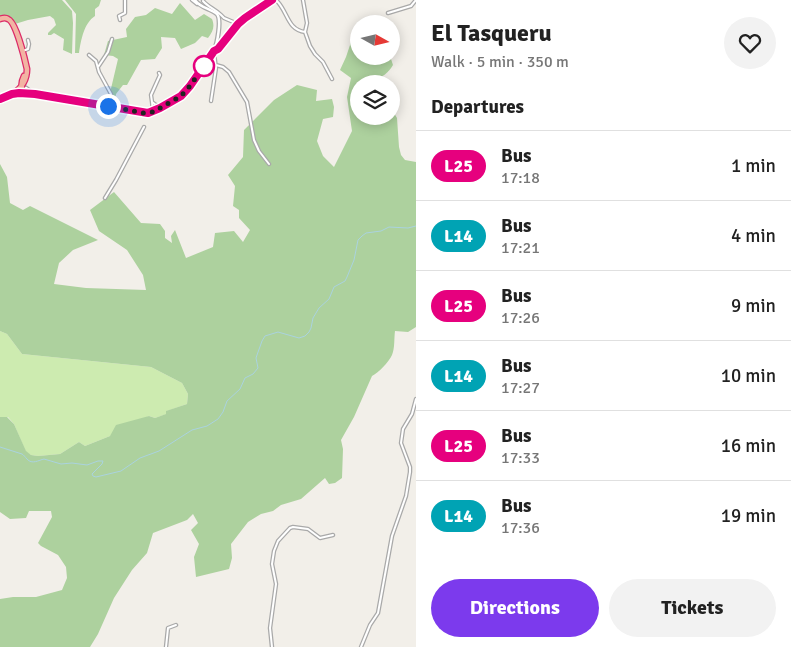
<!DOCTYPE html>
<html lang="en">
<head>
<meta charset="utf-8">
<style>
	body { margin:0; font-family:Signika,sans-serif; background:#f2f2f2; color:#222; height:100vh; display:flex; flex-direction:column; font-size:19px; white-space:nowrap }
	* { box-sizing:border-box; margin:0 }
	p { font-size:16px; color:#767676 }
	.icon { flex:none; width:28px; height:28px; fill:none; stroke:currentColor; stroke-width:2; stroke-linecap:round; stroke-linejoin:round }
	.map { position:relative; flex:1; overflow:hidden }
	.details { display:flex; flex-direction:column; background:#fff; width:375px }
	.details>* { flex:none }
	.badge { padding:0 10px; border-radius:16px; font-size:18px; line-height:32px }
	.needle { width:32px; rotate:98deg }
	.tools { position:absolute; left:350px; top:15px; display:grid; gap:10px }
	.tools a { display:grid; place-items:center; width:50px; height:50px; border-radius:50%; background:#fff; box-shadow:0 2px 12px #0003; font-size:25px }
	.you { position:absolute; width:25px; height:25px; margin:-12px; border:4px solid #fff; border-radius:50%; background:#1a73e8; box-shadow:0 0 0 8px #1a73e833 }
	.map>.badge { position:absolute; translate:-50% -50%; box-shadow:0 0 0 2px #fff }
	h2 { padding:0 15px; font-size:19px; line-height:45px }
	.round { display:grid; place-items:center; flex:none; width:52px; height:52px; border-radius:26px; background:#f2f2f2 }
	.head { display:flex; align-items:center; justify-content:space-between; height:85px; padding:0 15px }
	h1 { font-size:24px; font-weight:700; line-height:38px }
	.primary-button { display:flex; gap:10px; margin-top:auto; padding:10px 15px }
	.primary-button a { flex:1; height:58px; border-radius:30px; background:#7c3aed; color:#fff; font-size:20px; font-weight:700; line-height:58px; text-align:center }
	.primary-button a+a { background:#f2f2f2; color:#222 }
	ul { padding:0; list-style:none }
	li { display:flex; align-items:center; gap:15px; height:70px; padding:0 15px; border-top:1px solid #e0e0e0 }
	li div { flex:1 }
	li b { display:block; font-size:19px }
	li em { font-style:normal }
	li .badge { min-width:55px; font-weight:700; text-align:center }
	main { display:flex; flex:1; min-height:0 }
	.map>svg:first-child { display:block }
	.grass { fill:#cdebb0 }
	.forest { fill:#add19e }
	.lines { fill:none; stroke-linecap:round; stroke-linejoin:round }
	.stream { stroke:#aad3df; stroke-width:1 }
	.minor-casing { stroke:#a9a9a9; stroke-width:4.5 }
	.tertiary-casing { stroke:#a9a9a9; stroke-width:5 }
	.trunk-casing { stroke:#dc2a67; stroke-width:7 }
	.minor { stroke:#fff; stroke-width:2 }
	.tertiary { stroke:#fff; stroke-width:2.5 }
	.trunk { stroke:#f2b4a3; stroke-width:4.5 }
	.line-casing { stroke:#fff; stroke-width:11 }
	.line { stroke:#e6007e; stroke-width:8 }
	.walk { stroke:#222; stroke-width:5; stroke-dasharray:0 9 }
	.stop-dot { fill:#fff; stroke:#e6007e; stroke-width:2.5 }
</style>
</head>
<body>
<main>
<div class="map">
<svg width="416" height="647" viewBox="0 0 416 647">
	<rect width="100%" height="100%" fill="#f2efe9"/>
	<path class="grass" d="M0,331L7,334L22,354L151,367L182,383L188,394L187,404L167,411V414L155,418L149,416L110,436L85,446L79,442L60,454L38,456L31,455L26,452L14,424L8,417H0Z"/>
	<path class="forest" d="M0,0H62L72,11L73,23L72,54L63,50L64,39L54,33L51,35H48V33L56,25L54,19L50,16L28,20L15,24C12,17 8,16 0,17Z
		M65,0H101L99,6L95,9V16C84,23 81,40 79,53H75L76,14Z
		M180,3L195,20L204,14L212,19C215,27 213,31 208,38L202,36L195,43L181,49L175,38L161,37L162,48L155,59L141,60L127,85H123L116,94L114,105L102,103L105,99L109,97L118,59L113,56L104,55L108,41L127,37L126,29L135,17L146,15L155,8L172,14Z
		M359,32V56H390L393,65C388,74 382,76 374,82L375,84H359V116H391V108L397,118L399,147L401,155L405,160L416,162V327L408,332L395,331C394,338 395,348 392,355C389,362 378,373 372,376L354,417L341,440L343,449L342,478L335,483L329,484L325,478L301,499L281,505L273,511L261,514L248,522L231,544L232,558L229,569L196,577L194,557L199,544L191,530L198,523L193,514L187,520L153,533L147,553L132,570L114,598L98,634L90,647H0V599L13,597H36L62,590L67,578L66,567L58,555L41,546L38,543L52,517L51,511H29L26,518L10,519L0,512V417H7L14,424L26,451L31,455L38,456L60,454L79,442L85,446L110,436L116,425L149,416L155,418L166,414V411L187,404L188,394L182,383L151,367L22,354L7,334L0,331V164L7,177L10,203L23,210L30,206L98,240L73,250L59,263L54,284L86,288L146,290L143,275L127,250L99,231L90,210L114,192L141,223L160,224L165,231V238L172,243L171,236L175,230L186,258L213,247L215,233L234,231L243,242L250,230L239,218V210L233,206L235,186L228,175L243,157L244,130L274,100L297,85L317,90L316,101L332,99L334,107L333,117L323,119L317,141L323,156L334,167L352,131L347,97L351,78L340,70L346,57L354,33Z"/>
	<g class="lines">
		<path class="stream" d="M0,447L22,454C24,455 25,457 27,459C32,465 39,460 44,459L61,464L72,463L87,465L98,461H103L102,464L92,474L93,476L96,477L121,471L140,458L159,451L192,430L207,426L218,419L223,412L227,401L240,389L245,378L253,374L258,368L256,358L257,355L262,341L265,336L278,332L299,338L305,336L309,332L311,328L313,318L319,308L329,299L334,287L345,281L347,277L354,260L358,240L362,236L366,233L381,231L389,227L408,228L416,226"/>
		<defs>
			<path id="minor" d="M192,0L197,4
				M276,0C288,11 287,30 305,32L310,46L315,54L323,62L332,79
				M303,0L307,23L305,32
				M203,1C208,7 215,9 221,15
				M388,13L411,6L416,0
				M221,15L224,18L238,24
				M120,20L119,16L125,13V0
				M23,51L28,49L29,44L28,40
				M89,55L96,61L99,72L111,94L108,101L100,102L98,104
				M216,65L223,67L229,72L247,102L254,140L259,151L269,164
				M98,67L108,52L112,39
				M159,73L160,75L151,95L152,102L160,108
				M211,101L216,68L214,53
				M152,102L153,112
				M105,198L116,180L144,127
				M166,647L168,628L176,625
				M272,647L270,628L276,584L272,564L274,551L278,541L290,528L293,527L308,529L320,538L333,535
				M361,647L370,625L378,613L392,536L406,496L410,472V467L401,443L403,429L412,414L416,399"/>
			<path id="tertiary" d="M214,51L218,49L238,24L245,18L272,0
				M26,88L34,94
				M25,93C52,96 81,101 108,106C120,108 141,116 153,112C177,104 188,90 201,70C206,64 212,58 214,51C217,44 222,20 217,14C210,8 200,8 195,0"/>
			<path id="trunk" d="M0,19C3,18 5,17 8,19C16,22 25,60 27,69C27,81 22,88 12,94
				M0,99L12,94L24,93C20,87 21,82 24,76"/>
		</defs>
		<use href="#minor" class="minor-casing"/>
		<use href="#tertiary" class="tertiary-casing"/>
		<use href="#trunk" class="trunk-casing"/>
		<use href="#minor" class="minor"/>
		<use href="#tertiary" class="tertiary"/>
		<use href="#trunk" class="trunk"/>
	</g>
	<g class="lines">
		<defs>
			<path id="line" d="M0,99L12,94L19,93L35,94L148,113L160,108L181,96L190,86L214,51L218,49L238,24L245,18L272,0"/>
		</defs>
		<use href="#line" class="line-casing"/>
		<use href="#line" class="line"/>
		<path class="walk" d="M108,106L143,113L153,112L181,96L190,86L204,66"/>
	</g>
	<circle class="stop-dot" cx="204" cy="66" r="10"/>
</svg>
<div class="tools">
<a><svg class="needle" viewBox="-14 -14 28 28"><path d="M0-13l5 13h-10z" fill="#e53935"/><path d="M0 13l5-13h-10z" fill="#767676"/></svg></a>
<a><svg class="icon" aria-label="layers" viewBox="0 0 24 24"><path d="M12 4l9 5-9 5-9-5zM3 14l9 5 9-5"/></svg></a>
</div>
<div class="you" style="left:108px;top:106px"></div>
</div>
<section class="details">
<div class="head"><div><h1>El Tasqueru</h1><p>Walk · 5 min · 350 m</p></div><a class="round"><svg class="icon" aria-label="heart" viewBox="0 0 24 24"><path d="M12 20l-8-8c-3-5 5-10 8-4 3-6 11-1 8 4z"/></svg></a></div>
<h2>Departures</h2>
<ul>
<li><span class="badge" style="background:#e6007e;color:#fff">L25</span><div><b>Bus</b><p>17:18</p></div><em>1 min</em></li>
<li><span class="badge" style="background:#00a3b4;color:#fff">L14</span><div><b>Bus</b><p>17:21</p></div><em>4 min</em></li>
<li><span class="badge" style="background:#e6007e;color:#fff">L25</span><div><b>Bus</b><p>17:26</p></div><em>9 min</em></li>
<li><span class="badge" style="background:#00a3b4;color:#fff">L14</span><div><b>Bus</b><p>17:27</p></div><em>10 min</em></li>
<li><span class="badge" style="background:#e6007e;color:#fff">L25</span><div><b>Bus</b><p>17:33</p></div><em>16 min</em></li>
<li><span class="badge" style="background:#00a3b4;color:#fff">L14</span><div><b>Bus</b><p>17:36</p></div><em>19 min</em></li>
</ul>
<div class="primary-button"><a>Directions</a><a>Tickets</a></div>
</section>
</main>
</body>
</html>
